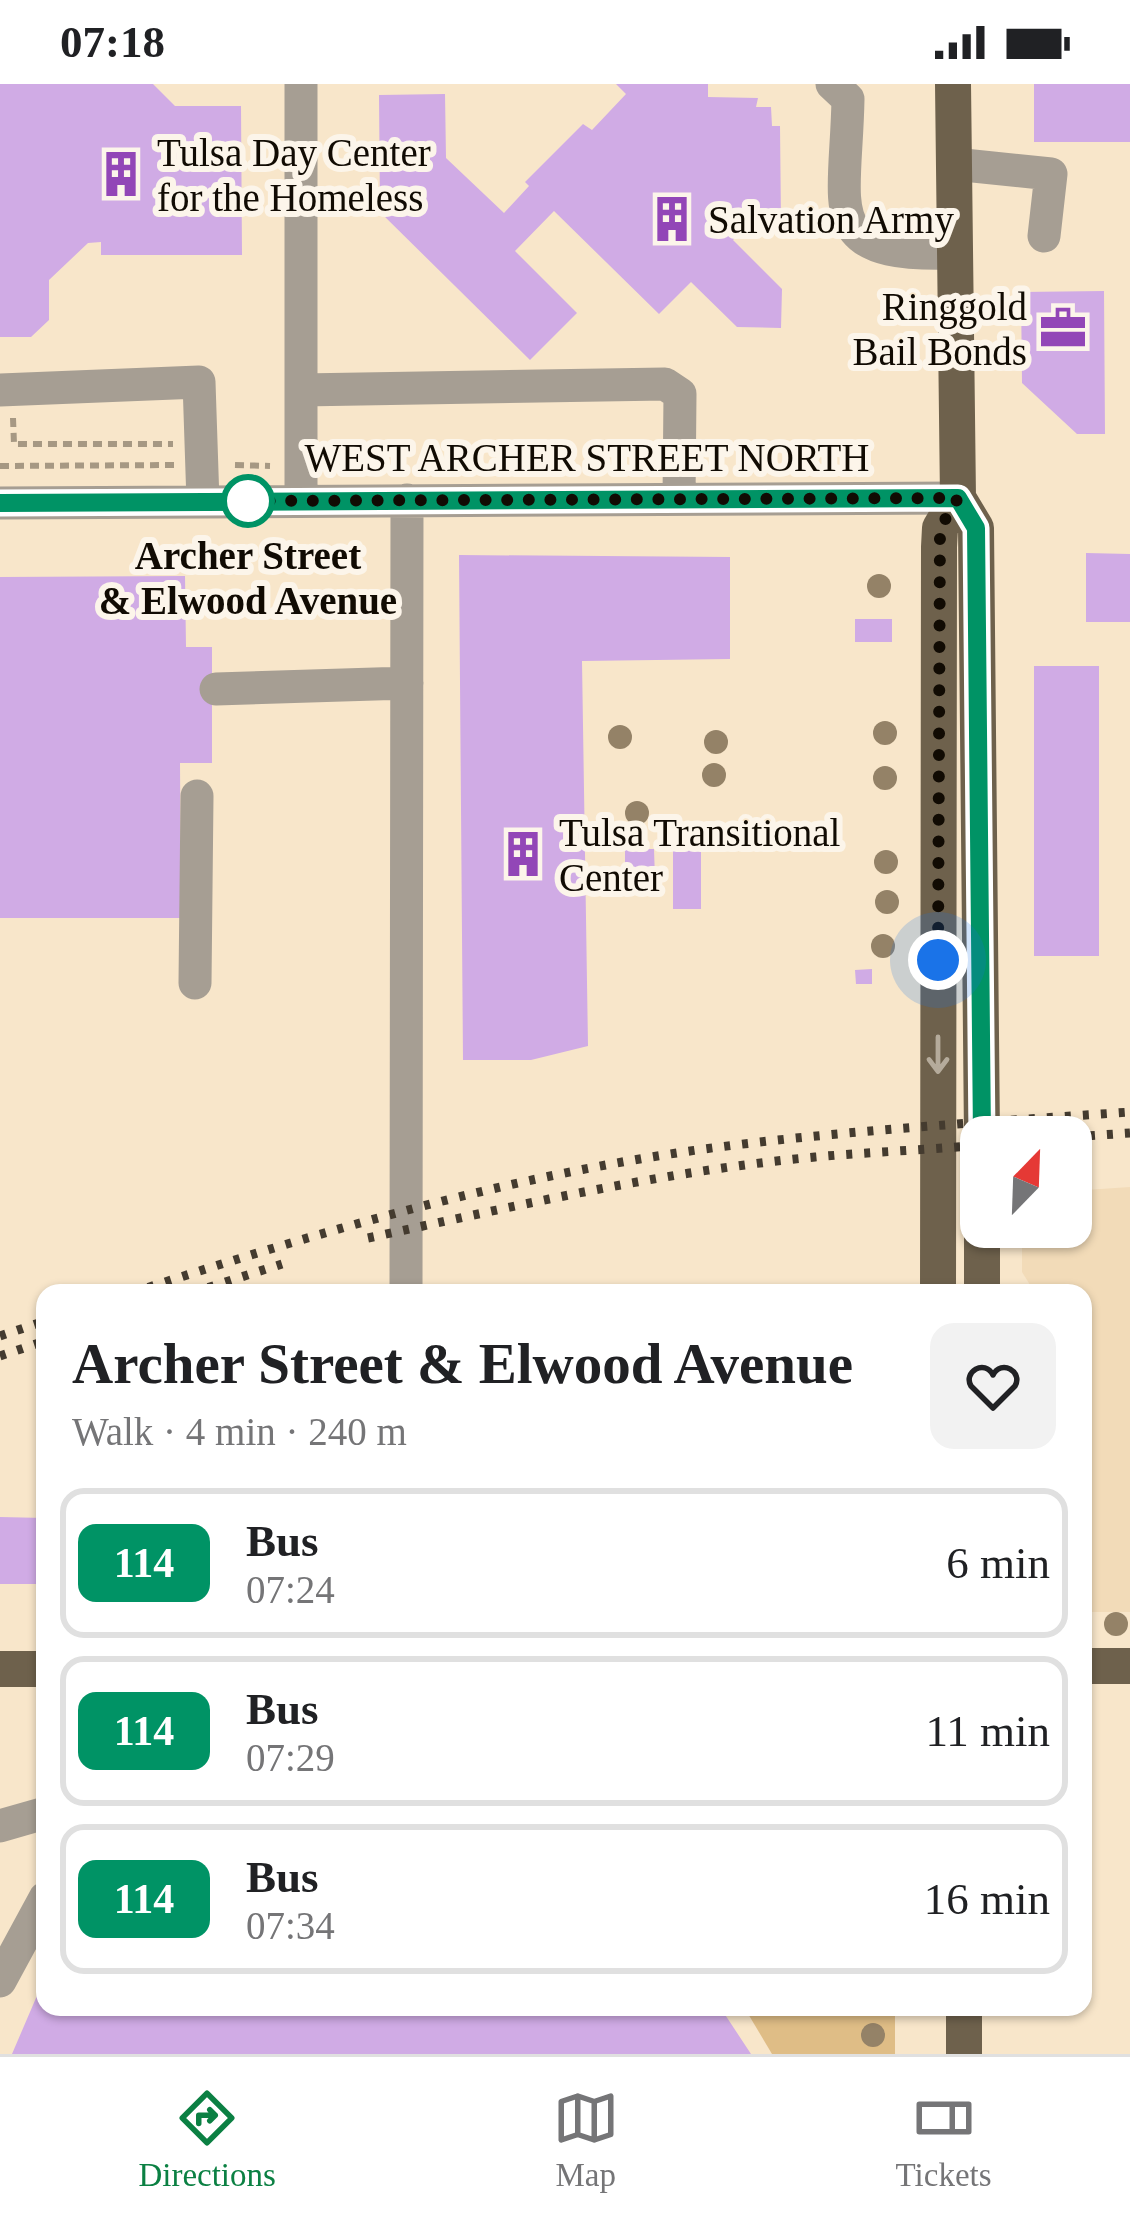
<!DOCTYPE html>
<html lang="en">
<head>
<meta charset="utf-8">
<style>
	body { margin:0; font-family:"Times New Roman",serif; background:#f2f2f2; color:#202124; height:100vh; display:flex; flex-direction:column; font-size:45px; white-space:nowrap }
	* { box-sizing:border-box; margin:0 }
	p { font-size:39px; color:#757577 }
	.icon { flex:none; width:66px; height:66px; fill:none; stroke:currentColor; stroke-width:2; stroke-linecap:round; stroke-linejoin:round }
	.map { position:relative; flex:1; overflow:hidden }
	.details { position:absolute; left:36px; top:1200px; width:1056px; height:732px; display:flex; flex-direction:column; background:#fff; border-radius:24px; box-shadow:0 3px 9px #0004 }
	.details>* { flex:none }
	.badge { padding:0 24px; border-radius:18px; font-size:42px; line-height:78px }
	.needle { width:78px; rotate:23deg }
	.controls { position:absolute; left:960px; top:1032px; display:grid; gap:24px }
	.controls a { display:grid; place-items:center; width:132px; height:132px; border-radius:24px; background:#fff; box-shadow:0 3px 9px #0004; font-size:60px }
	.you { position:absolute; width:60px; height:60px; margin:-30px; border:9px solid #fff; border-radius:50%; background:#1a73e8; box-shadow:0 0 0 18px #1a73e833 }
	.map>.badge { position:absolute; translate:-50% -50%; box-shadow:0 0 0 6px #fff }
	.round { display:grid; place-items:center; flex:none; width:126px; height:126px; border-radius:24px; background:#f2f2f2 }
	.headline { display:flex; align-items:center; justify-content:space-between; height:204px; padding:0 36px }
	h1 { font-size:57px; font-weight:700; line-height:90px }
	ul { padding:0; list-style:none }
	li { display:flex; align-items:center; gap:36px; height:150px; margin:0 24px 18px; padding:0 12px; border:6px solid #e0e0e0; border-radius:24px }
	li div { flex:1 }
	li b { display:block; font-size:45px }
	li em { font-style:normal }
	li .badge { min-width:132px; font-weight:700; text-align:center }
	.status { display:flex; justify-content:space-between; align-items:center; height:84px; padding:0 60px; background:#fff; direction:ltr }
	.status svg { height:33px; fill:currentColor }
	.tabs { display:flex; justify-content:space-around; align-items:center; height:168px; border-top:3px solid #e0e0e0; background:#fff; font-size:33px; color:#757577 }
	.tabs a { display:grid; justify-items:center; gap:6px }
	.tabs .active { color:#0b8043 }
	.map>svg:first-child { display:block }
	.built { fill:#f2dbb8 }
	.green { fill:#dfbd86 }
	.building { fill:#d0abe5 }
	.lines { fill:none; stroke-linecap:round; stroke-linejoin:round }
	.path { stroke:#a69883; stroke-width:6; stroke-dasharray:9 6; stroke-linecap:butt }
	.minor { stroke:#a69e93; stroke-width:33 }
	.major { stroke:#6e614c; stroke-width:36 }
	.rail { stroke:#443b2f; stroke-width:9; stroke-dasharray:6 12; stroke-linecap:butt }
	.tree { fill:#948267 }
	.oneway { stroke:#b5ab9b }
	.line-casing { stroke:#fff; stroke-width:27 }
	.line { stroke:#009365; stroke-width:18 }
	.walk { stroke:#110b03; stroke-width:12; stroke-dasharray:0 21.6 }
	.stop-dot { fill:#fff; stroke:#009365; stroke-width:6 }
	.labels { text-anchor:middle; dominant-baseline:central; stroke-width:12; stroke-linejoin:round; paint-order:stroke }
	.poi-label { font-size:39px; fill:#110b03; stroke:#fcf5ea; text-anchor:start }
	.street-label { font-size:39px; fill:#110b03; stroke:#fcf5ea }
	.stop-label { font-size:39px; font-weight:bold; fill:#110b03; stroke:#fcf5ea }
</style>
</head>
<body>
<div class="status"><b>07:18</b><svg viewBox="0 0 49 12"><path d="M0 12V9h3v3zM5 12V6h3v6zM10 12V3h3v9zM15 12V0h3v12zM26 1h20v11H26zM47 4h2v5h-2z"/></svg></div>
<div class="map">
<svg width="1130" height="1970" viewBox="0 0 1130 1970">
	<rect width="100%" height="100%" fill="#f8e6ca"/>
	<path class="built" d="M1130,1103V1528H1083V1209H1029L1032,1204L1022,1188V1143H1071V1107Z"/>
	<path class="green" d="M744,1923H895V1970H772Z"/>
	<path class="building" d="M0,0H153L175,22H241L242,171H101V158L88,159L49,196V236L31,253H0Z
		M616,0H708V13L758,14L756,23H771L772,42H780L781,140H748L733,156L782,205L781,244L737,243L691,198L659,230L554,127L515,167L577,229L530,276L380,128L379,11L445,10L446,74L504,129L529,102L525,98L583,40L592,46L626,10Z
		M1034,0H1130V58H1034Z
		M1104,207L1105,350H1077L1022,299L1021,208Z
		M1086,469L1130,470V538H1086Z
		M459,471L730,473V575L582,577L588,962L531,976H463Z
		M185,492L186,563H212V679H180L181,834H0V493Z
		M855,535H892V558H855Z
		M1034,582H1099V872H1034Z
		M673,764L701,765V825H673Z
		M625,765H654L655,795H625Z
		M872,885V900H856L855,886Z
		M0,1433L45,1434V1500H0Z
		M45,1893V1923H720L751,1970H12Z"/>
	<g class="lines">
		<path class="path" d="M13,334L14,360H173
			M235,381L270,382
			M0,382L174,381"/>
		<path class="minor" d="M301,0V417
			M832,0L848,15C846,127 817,174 956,169
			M954,80L1051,90L1044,152
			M0,306L199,298L203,418
			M301,306L665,300L680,310L679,415
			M0,419L958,414
			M216,605L407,599
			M195,899L197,712
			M406,1209L407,416
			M0,1742L45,1729
			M0,1897L45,1814"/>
		<path class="major" d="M953,0L958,414L976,444L982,1053
			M982,1143V1209
			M938,1209L939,463L940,444L958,414
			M1083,1582H1130
			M0,1585H45
			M964,1970V1923"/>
		<path class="rail" d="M1071,1053L1130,1049
			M368,1154C516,1122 664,1087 815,1073C870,1068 926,1066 981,1061
			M131,1209C318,1148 509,1092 704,1065C845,1046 988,1038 1130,1028
			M191,1209L282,1180
			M0,1252L45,1237
			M0,1272L45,1257"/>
	</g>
	<g class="tree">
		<circle cx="879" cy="502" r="12"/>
		<circle cx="885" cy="649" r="12"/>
		<circle cx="620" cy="653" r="12"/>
		<circle cx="716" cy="658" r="12"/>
		<circle cx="714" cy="691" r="12"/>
		<circle cx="885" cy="694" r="12"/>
		<circle cx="637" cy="729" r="12"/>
		<circle cx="886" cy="778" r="12"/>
		<circle cx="887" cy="818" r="12"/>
		<circle cx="883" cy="862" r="12"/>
		<circle cx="1116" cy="1540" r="12"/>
		<circle cx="873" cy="1951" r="12"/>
	</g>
	<defs><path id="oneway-shaft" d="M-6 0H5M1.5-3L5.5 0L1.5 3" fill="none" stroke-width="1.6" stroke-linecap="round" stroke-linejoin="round" transform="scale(3)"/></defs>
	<use class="oneway" href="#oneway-shaft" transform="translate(938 971) rotate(90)"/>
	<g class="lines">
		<defs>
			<path id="line" d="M0,419L958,414L976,444L982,1053"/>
		</defs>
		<use href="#line" class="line-casing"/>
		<use href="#line" class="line"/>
		<path class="walk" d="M248,417L958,414L940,444L938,876"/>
	</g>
	<defs>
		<symbol id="building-bare" viewBox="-9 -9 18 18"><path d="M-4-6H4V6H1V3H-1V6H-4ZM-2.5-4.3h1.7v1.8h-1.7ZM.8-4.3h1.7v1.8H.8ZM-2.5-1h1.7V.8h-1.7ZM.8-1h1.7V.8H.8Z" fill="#9246b7" stroke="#fcf5ea" stroke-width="2.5" paint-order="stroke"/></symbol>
		<symbol id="office-bare" viewBox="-9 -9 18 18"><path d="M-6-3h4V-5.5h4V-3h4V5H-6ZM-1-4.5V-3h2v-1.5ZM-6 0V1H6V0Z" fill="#9246b7" stroke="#fcf5ea" stroke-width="2.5" paint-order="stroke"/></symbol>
	</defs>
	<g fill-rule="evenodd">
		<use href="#building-bare" x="88" y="57" width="66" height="66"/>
		<use href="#building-bare" x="639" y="102" width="66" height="66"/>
		<use href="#office-bare" x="1030" y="211" width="66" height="66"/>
		<use href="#building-bare" x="490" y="737" width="66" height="66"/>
	</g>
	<circle class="stop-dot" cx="248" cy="417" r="24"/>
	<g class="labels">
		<g class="poi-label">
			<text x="157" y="68">Tulsa Day Center<tspan x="157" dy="45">for the Homeless</tspan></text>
			<text x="708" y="135">Salvation Army</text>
			<text x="1027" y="222" text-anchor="end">Ringgold<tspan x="1027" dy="45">Bail Bonds</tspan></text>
			<text x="559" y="748">Tulsa Transitional<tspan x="559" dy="45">Center</tspan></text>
		</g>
		<g class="street-label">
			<text x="587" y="373">WEST ARCHER STREET NORTH</text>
		</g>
		<g class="stop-label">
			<text x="248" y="471">Archer Street<tspan x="248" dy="45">&amp; Elwood Avenue</tspan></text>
		</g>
	</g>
</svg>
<div class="controls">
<a><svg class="needle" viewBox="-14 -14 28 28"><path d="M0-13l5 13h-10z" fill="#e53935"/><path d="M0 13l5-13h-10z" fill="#757577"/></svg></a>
</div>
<div class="you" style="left:938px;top:876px"></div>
<section class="details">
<div class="headline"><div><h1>Archer Street &amp; Elwood Avenue</h1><p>Walk · 4 min · 240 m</p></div><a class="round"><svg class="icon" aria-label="heart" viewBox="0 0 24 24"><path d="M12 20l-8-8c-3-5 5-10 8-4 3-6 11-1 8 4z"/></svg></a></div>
<ul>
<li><span class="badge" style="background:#009365;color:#fff">114</span><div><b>Bus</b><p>07:24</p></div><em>6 min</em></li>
<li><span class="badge" style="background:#009365;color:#fff">114</span><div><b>Bus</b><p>07:29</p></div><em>11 min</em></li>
<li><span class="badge" style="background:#009365;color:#fff">114</span><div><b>Bus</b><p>07:34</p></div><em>16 min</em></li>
</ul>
</section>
</div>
<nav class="tabs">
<a class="active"><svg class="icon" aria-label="directions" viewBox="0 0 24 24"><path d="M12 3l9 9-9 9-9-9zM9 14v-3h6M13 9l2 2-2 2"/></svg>Directions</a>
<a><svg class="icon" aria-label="map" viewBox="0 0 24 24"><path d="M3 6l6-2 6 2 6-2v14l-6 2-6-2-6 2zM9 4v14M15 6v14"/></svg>Map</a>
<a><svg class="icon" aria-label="tickets" viewBox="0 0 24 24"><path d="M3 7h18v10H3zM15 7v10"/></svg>Tickets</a>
</nav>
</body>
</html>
